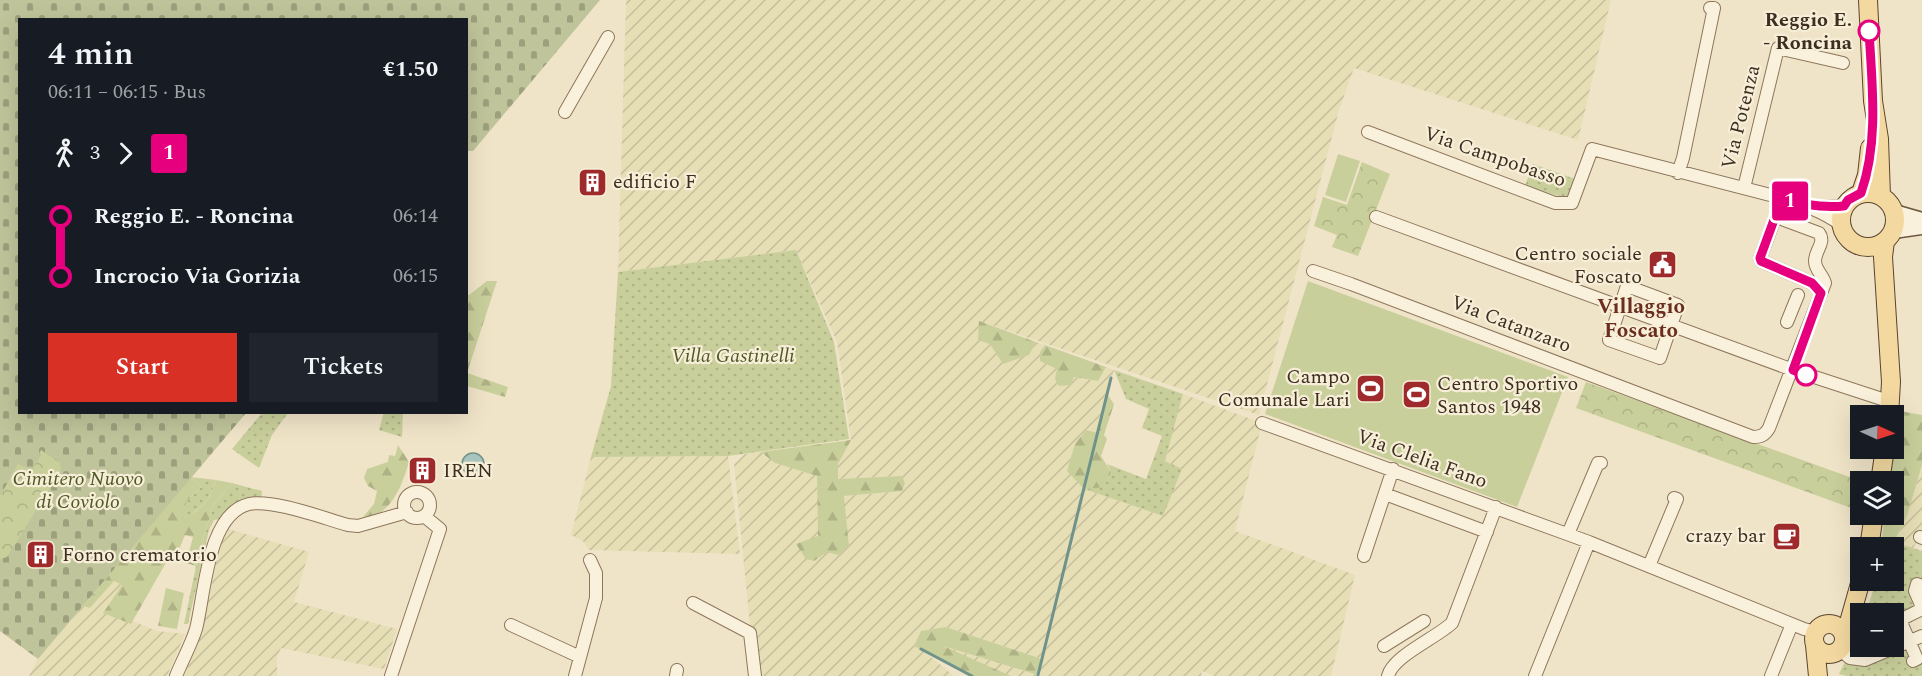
<!DOCTYPE html>
<html lang="en">
<head>
<meta charset="utf-8">
<style>
	body { margin:0; font-family:Spectral,serif; background:#20242c; color:#f1f3f6; height:100vh; display:flex; flex-direction:column; font-size:22px; white-space:nowrap }
	* { box-sizing:border-box; margin:0 }
	p { font-size:20px; color:#9ea1a6 }
	.icon { flex:none; width:33px; height:33px; fill:none; stroke:currentColor; stroke-width:2; stroke-linecap:round; stroke-linejoin:round }
	.map { position:relative; flex:1; overflow:hidden }
	.sheet { position:absolute; left:18px; top:18px; width:450px; height:396px; display:flex; flex-direction:column; background:#171b24; border-radius:0px; box-shadow:0 6px 24px #0002 }
	.sheet>* { flex:none }
	.badge { padding:0 12px; border-radius:4px; font-size:21px; line-height:39px }
	.needle { width:39px; rotate:93deg }
	.buttons { position:absolute; left:1850px; top:405px; display:grid; gap:12px }
	.buttons a { display:grid; place-items:center; width:54px; height:54px; border-radius:0px; background:#171b24; box-shadow:0 6px 24px #0002; font-size:30px }
	.map>.badge { position:absolute; translate:-50% -50%; box-shadow:0 0 0 3px #fff }
	.legs { display:flex; align-items:center; gap:9px; height:66px; padding:0 30px; font-size:20px }
	.legs p { margin-inline-start:auto }
	.head { display:flex; align-items:center; justify-content:space-between; height:102px; padding:0 30px }
	h1 { font-size:33px; font-weight:600; line-height:45px }
	.primary-button { display:flex; gap:12px; margin-top:auto; padding:12px 30px }
	.primary-button a { flex:1; height:69px; border-radius:0px; background:#d93025; color:#fff; font-size:24px; font-weight:600; line-height:69px; text-align:center }
	.primary-button a+a { background:#20242c; color:#f1f3f6 }
	ul { padding:0 30px; list-style:none }
	li { display:flex; align-items:center; gap:21px; height:60px; font-size:22px }
	li i { display:grid; place-items:center; width:9px; height:100%; margin:0 8px; background:currentColor }
	li i::after { content:''; width:15px; height:15px; margin:-8px; border:4px solid; border-radius:50%; background:#171b24 }
	li p { margin-inline-start:auto }
	li:first-child i { background:linear-gradient(#0000 50%,currentColor 0) }
	li:last-child i { background:linear-gradient(currentColor 50%,#0000 0) }
	.map>svg:first-child { display:block }
	.farmland { fill:url(#farmland-furrows) }
	.grass { fill:url(#grass-dots) }
	.forest { fill:url(#forest-firs) }
	.cemetery { fill:url(#cemetery-stones) }
	.park { fill:url(#park-crowns) }
	.pitch { fill:#c9cf9b }
	.water { fill:#a9c4bc; stroke:#6f938a; stroke-width:1.5 }
	.lines { fill:none; stroke-linecap:round; stroke-linejoin:round }
	.stream { stroke:#6f938a; stroke-width:3 }
	.street-casing { stroke:#8d765c; stroke-width:14 }
	.secondary-casing { stroke:#6f573f; stroke-width:19 }
	.primary-casing { stroke:#5b4430; stroke-width:20 }
	.street { stroke:#faf1dc; stroke-width:12 }
	.secondary { stroke:#faf1dc; stroke-width:16 }
	.primary { stroke:#f3d9a0; stroke-width:18 }
	.line-1-casing { stroke:#fff; stroke-width:14 }
	.line-1 { stroke:#e6007e; stroke-width:9 }
	.stop-1-dot { fill:#fff; stroke:#e6007e; stroke-width:3 }
	.labels { text-anchor:middle; dominant-baseline:central; stroke-width:4.5; stroke-linejoin:round; paint-order:stroke }
	.stop-label { font-size:20px; font-weight:bold; fill:#3d2e20; stroke:#f7eed8; text-anchor:end }
	.street-label { font-size:20px; fill:#3d2e20; stroke:#f7eed8 }
	.poi-label { font-size:20px; fill:#3d2e20; stroke:#f7eed8; text-anchor:start }
	.park-label { font-size:20px; font-style:italic; fill:#4d5a26; stroke:#f7eed8 }
	.neighbourhood-label { font-size:21px; font-weight:bold; fill:#6b2e1e; stroke:#f7eed8 }
</style>
</head>
<body>
<div class="map">
<svg width="1922" height="676" viewBox="0 0 1922 676">
	<defs>
		<pattern id="farmland-furrows" width="10" height="10" patternUnits="userSpaceOnUse" patternTransform="scale(1.5)"><rect width="10" height="10" fill="#e6deb5"/><path d="M-1 1l2-2M0 10L10 0M9 11l2-2" fill="none" stroke="#c6bf9b"/></pattern>
		<pattern id="grass-dots" width="8" height="8" patternUnits="userSpaceOnUse" patternTransform="scale(1.5)"><rect width="8" height="8" fill="#c9cf9b"/><path d="M2 2h.1M6 6h.1" fill="none" stroke="#aeb285" stroke-width="1.8" stroke-linecap="round"/></pattern>
		<pattern id="forest-firs" width="22" height="20" patternUnits="userSpaceOnUse" patternTransform="scale(1.5)"><rect width="22" height="20" fill="#c9cf9b"/><path d="M5 1l3.5 6h-7zM16 11l3.5 6h-7z" fill="#aeb285"/></pattern>
		<pattern id="cemetery-stones" width="16" height="16" patternUnits="userSpaceOnUse" patternTransform="scale(1.5)"><rect width="16" height="16" fill="#bfc49a"/><path d="M2 7V4a2 2 0 0 1 4 0v3zM10 15v-3a2 2 0 0 1 4 0v3z" fill="#9ca07d"/></pattern>
		<pattern id="park-crowns" width="20" height="18" patternUnits="userSpaceOnUse" patternTransform="scale(1.5)"><rect width="20" height="18" fill="#c9cf9b"/><path d="M2 6a3 3 0 1 1 6 0M12 15a3 3 0 1 1 6 0" fill="none" stroke="#aeb285"/></pattern>
	</defs>
	<rect width="100%" height="100%" fill="#f0e4c8"/>
	<path class="farmland" d="M626,0H1611L1578,140L1354,68L1339,110L1259,415L979,321L1029,355L1036,342L1045,345L1040,352L1058,369L1073,377L1098,381L1106,367L1114,370L1098,433L1068,471L1084,489L1163,516L1181,469L1165,461L1183,394L1262,423L1235,531L1355,575L1331,676H1215L1202,671L1201,676H1011L935,644L1038,675L1042,659L946,627L921,649L954,676H755L734,464L745,454L761,452L775,463L817,476L818,536L827,552L849,546L844,496L902,491L901,476L838,479V464L851,440L837,342L796,250L618,272Z
		M728,456L740,554L589,550L583,541L571,535L591,457Z
		M1922,465V538L1920,537L1913,548L1894,542L1907,516Z
		M228,529L309,552L294,602L397,629L384,669L281,648L277,657V676H184L200,638L220,545Z
		M114,581L122,585L103,613L131,623L132,621L157,631L185,634L167,676H29L38,659L83,606L90,608Z"/>
	<path class="grass" d="M1533,164L1575,179L1566,198L1525,186Z
		M796,250L834,342L849,439L728,456L591,457L611,386L618,272Z
		M1114,370L1183,394L1165,461L1182,469L1163,516L1084,489L1104,486L1111,472L1107,464L1146,479L1162,436L1142,428L1149,409L1126,399Z
		M384,412L403,413L402,437L379,430Z
		M262,413H288L272,435L259,468L232,449Z
		M191,477L216,480C209,504 199,510 178,521L187,501L201,487Z
		M232,483L262,491L261,503L227,518L214,520L209,530L188,624H184L196,566L213,505Z
		M1882,538L1922,551V586L1917,585L1922,607L1900,620L1914,661L1922,664V676H1847L1839,674L1860,630V646H1893V614L1866,613L1876,581L1893,580V548L1881,547Z"/>
	<path class="forest" d="M487,281H497L467,373L508,387L505,397L467,386V294L469,295Z
		M979,321L1036,342L1029,355L1003,364L990,344L978,340Z
		M1045,345L1106,367L1098,381L1074,377L1070,385L1059,386L1055,379L1057,369L1040,361V352Z
		M1107,394L1114,404L1104,435L1107,439L1101,456L1111,472L1104,487L1084,489L1067,471L1075,444L1086,430L1098,433Z
		M1900,411L1922,415V465L1907,516L1894,542L1882,538L1885,515L1893,514V482L1890,481Z
		M851,440L838,464V479L902,476L905,483L902,491L844,496L849,546L838,555L827,552L814,561L806,559L796,544L818,536L817,476L775,463L761,452Z
		M398,445L409,462C404,479 395,506 377,514C373,516 367,516 363,517L374,504L377,491L368,486L364,478L367,469L388,462L389,455L395,456Z
		M191,477L201,487L187,501L179,520C200,510 209,504 216,480L232,483L213,505L196,566L186,563L193,537L185,535L180,547L168,559L131,624L103,613L122,585L114,581L90,608L83,606Z
		M166,588L184,593L177,629L158,626Z
		M946,627L1042,659L1038,675L943,646L1011,676H971L914,646L921,631Z"/>
	<path class="cemetery" d="M0,0H600L473,151H467L466,20H20V412L246,413L38,659L0,631Z"/>
	<path class="park" d="M1362,162L1390,174L1358,256L1332,247L1337,235L1314,226L1323,197L1347,205Z
		M1586,382L1858,480L1854,509L1576,408Z
		M41,450L60,463L61,470L7,557L0,559V496L18,464L32,470L41,455L39,454Z"/>
	<path class="pitch" d="M1338,154L1360,161L1346,202L1325,195Z
		M1308,281L1568,377L1517,507L1265,414Z"/>
	<path class="water" d="M462 464a11 11 0 1 1 22 0a11 11 0 1 1-22 0Z"/>
	<g class="lines">
		<path class="stream" d="M921,649L972,676
			M1038,675L1111,378"/>
		<defs>
			<path id="street" d="M565,112L608,37
				M1368,132L1555,203H1572L1592,149L1782,198C1803,205 1822,211 1840,224
				M1678,173L1683,158L1714,8H1710
				M1744,188L1778,48L1843,63
				M1782,199L1760,258L1761,261L1812,283L1821,293
				M1815,207L1844,206
				M1376,217L1793,370L1891,402
				M1313,271L1351,284L1753,437C1761,437 1765,435 1769,428L1825,283C1823,275 1815,270 1815,261C1815,250 1826,243 1819,233L1784,220L1787,200
				M1627,286L1678,305L1660,358L1609,340Z
				M1787,322L1798,295
				M1262,423L1589,542L1804,629L1816,632
				M404 505a13 13 0 1 1 26 0a13 13 0 1 1-26 0Z
				M1385,494L1487,532
				M1568,534L1598,463H1601
				M1920,537L1922,538
				M1364,556L1393,469
				M1649,566L1677,499L1674,498
				M1922,586L1917,584L1915,591L1922,607
				M693,603L750,633L755,676
				M511,625L580,657
				M1384,646L1424,621
				M1839,649L1850,658L1865,660L1922,636
				M1913,661L1917,659L1900,620L1922,609
				M176,676C182,661 191,645 196,629C205,594 207,514 249,504C273,499 323,518 348,525L358,526L407,512
				M391,676L440,529L424,516
				M575,676L596,598V573L590,560
				M676,676L677,670
				M1388,676C1393,656 1436,638 1452,623L1496,507
				M1535,676L1589,542
				M1771,676L1792,624"/>
			<path id="secondary" d="M1894,213L1922,221
				M1893,230L1922,226"/>
			<path id="primary" d="M1868,0L1873,101L1879,139L1881,196
				M1841 220a27 27 0 1 1 54 0a27 27 0 1 1-54 0Z
				M1861,193L1867,175L1870,148
				M1885,241L1883,257L1891,382L1889,416
				M1880,482L1885,448
				M1869,548L1874,514
				M1814 639a15 15 0 1 1 30 0a15 15 0 1 1-30 0Z
				M1844,640L1861,580
				M1815,645L1818,676"/>
		</defs>
		<use href="#street" class="street-casing"/>
		<use href="#secondary" class="secondary-casing"/>
		<use href="#primary" class="primary-casing"/>
		<use href="#street" class="street"/>
		<use href="#secondary" class="secondary"/>
		<use href="#primary" class="primary"/>
	</g>
	<g class="lines">
		<defs>
			<path id="line-1" d="M1806,375L1793,370L1821,293L1812,283L1761,261L1760,258L1782,198C1803,205 1822,208 1844,206L1848,200L1861,193C1879,142 1872,84 1869,31"/>
		</defs>
		<use href="#line-1" class="line-1-casing"/>
		<use href="#line-1" class="line-1"/>
	</g>
	<defs>
		<symbol id="building-square" viewBox="-11 -11 22 22"><rect x="-9" y="-9" width="18" height="18" rx="4" fill="#9e2a2b" stroke="#f7eed8"/><path d="M-4-6H4V6H1V3H-1V6H-4ZM-2.5-4.3h1.7v1.8h-1.7ZM.8-4.3h1.7v1.8H.8ZM-2.5-1h1.7V.8h-1.7ZM.8-1h1.7V.8H.8Z" fill="#fff"/></symbol>
		<symbol id="civic-square" viewBox="-11 -11 22 22"><rect x="-9" y="-9" width="18" height="18" rx="4" fill="#9e2a2b" stroke="#f7eed8"/><path d="M-.6-6.5H3V-4.5H.6V-3L4-1V1h2V6H-6V1h2V-1L-.6-3ZM-1.2 2.5V6h2.4V2.5Z" fill="#fff"/></symbol>
		<symbol id="stadium-square" viewBox="-11 -11 22 22"><rect x="-9" y="-9" width="18" height="18" rx="4" fill="#9e2a2b" stroke="#f7eed8"/><path d="M0-5a6.5 5 0 1 0 0 10a6.5 5 0 1 0 0-10ZM-3.5-1.8h7v3.6h-7Z" fill="#fff"/></symbol>
		<symbol id="cafe-square" viewBox="-11 -11 22 22"><rect x="-9" y="-9" width="18" height="18" rx="4" fill="#9e2a2b" stroke="#f7eed8"/><path d="M-5.5-4.5H6V0H3Q3 3.5 0 3.5H-2.5Q-5.5 3.5-5.5 0ZM3-3.2v2h1.7v-2ZM-6 4.5H4V6H-6Z" fill="#fff"/></symbol>
	</defs>
	<g fill-rule="evenodd">
		<use href="#building-square" x="576" y="166" width="33" height="33"/>
		<use href="#civic-square" x="1646" y="248" width="33" height="33"/>
		<use href="#stadium-square" x="1354" y="372" width="33" height="33"/>
		<use href="#stadium-square" x="1400" y="378" width="33" height="33"/>
		<use href="#building-square" x="406" y="454" width="33" height="33"/>
		<use href="#cafe-square" x="1770" y="520" width="33" height="33"/>
		<use href="#building-square" x="24" y="538" width="33" height="33"/>
	</g>
	<g class="stop-1-dot">
		<circle cx="1869" cy="31" r="10"/>
		<circle cx="1806" cy="375" r="10"/>
	</g>
	<g class="labels">
		<g class="stop-label">
			<text x="1852" y="20">Reggio E.<tspan x="1852" dy="23">- Roncina</tspan></text>
		</g>
		<g class="street-label">
			<text transform="translate(1741 117) rotate(-76)">Via Potenza</text>
			<text transform="translate(1495 157) rotate(19)">Via Campobasso</text>
			<text transform="translate(1511 324) rotate(21)">Via Catanzaro</text>
			<text transform="translate(1422 459) rotate(20)">Via Clelia Fano</text>
		</g>
		<g class="poi-label">
			<text x="613" y="182">edificio F</text>
			<text x="1642" y="254" text-anchor="end">Centro sociale<tspan x="1642" dy="23">Foscato</tspan></text>
			<text x="1350" y="377" text-anchor="end">Campo<tspan x="1350" dy="23">Comunale Lari</tspan></text>
			<text x="1437" y="384">Centro Sportivo<tspan x="1437" dy="23">Santos 1948</tspan></text>
			<text x="443" y="471">IREN</text>
			<text x="1766" y="536" text-anchor="end">crazy bar</text>
			<text x="62" y="555">Forno crematorio</text>
		</g>
		<g class="park-label">
			<text x="733" y="356">Villa Gastinelli</text>
			<text x="78" y="479">Cimitero Nuovo<tspan x="78" dy="23">di Coviolo</tspan></text>
		</g>
		<g class="neighbourhood-label">
			<text x="1641" y="307">Villaggio<tspan x="1641" dy="24">Foscato</tspan></text>
		</g>
	</g>
</svg>
<div class="buttons">
<a><svg class="needle" viewBox="-14 -14 28 28"><path d="M0-13l5 13h-10z" fill="#e53935"/><path d="M0 13l5-13h-10z" fill="#9ea1a6"/></svg></a>
<a><svg class="icon" aria-label="layers" viewBox="0 0 24 24"><path d="M12 4l9 5-9 5-9-5zM3 14l9 5 9-5"/></svg></a>
<a>+</a>
<a>−</a>
</div>
<b class="badge" style="left:1790px;top:201px;background:#e6007e;color:#fff">1</b>
<section class="sheet">
<div class="head"><div><h1>4 min</h1><p>06:11 – 06:15 · Bus</p></div><b>€1.50</b></div>
<div class="legs"><svg class="icon" aria-label="walk" viewBox="0 0 24 24"><circle cx="13" cy="4" r="2"/><path d="M13 8l-2 6 4 7M11 14l-3 7M7 12l3-4h3l4 4"/></svg>3<svg class="icon" aria-label="forward" viewBox="0 0 24 24"><path d="M9 5l7 7-7 7"/></svg><b class="badge" style="background:#e6007e;color:#fff">1</b></div>
<ul>
<li><i style="color:#e6007e"></i><b>Reggio E. - Roncina</b><p>06:14</p></li>
<li><i style="color:#e6007e"></i><b>Incrocio Via Gorizia</b><p>06:15</p></li>
</ul>
<div class="primary-button"><a>Start</a><a>Tickets</a></div>
</section>
</div>
</body>
</html>
